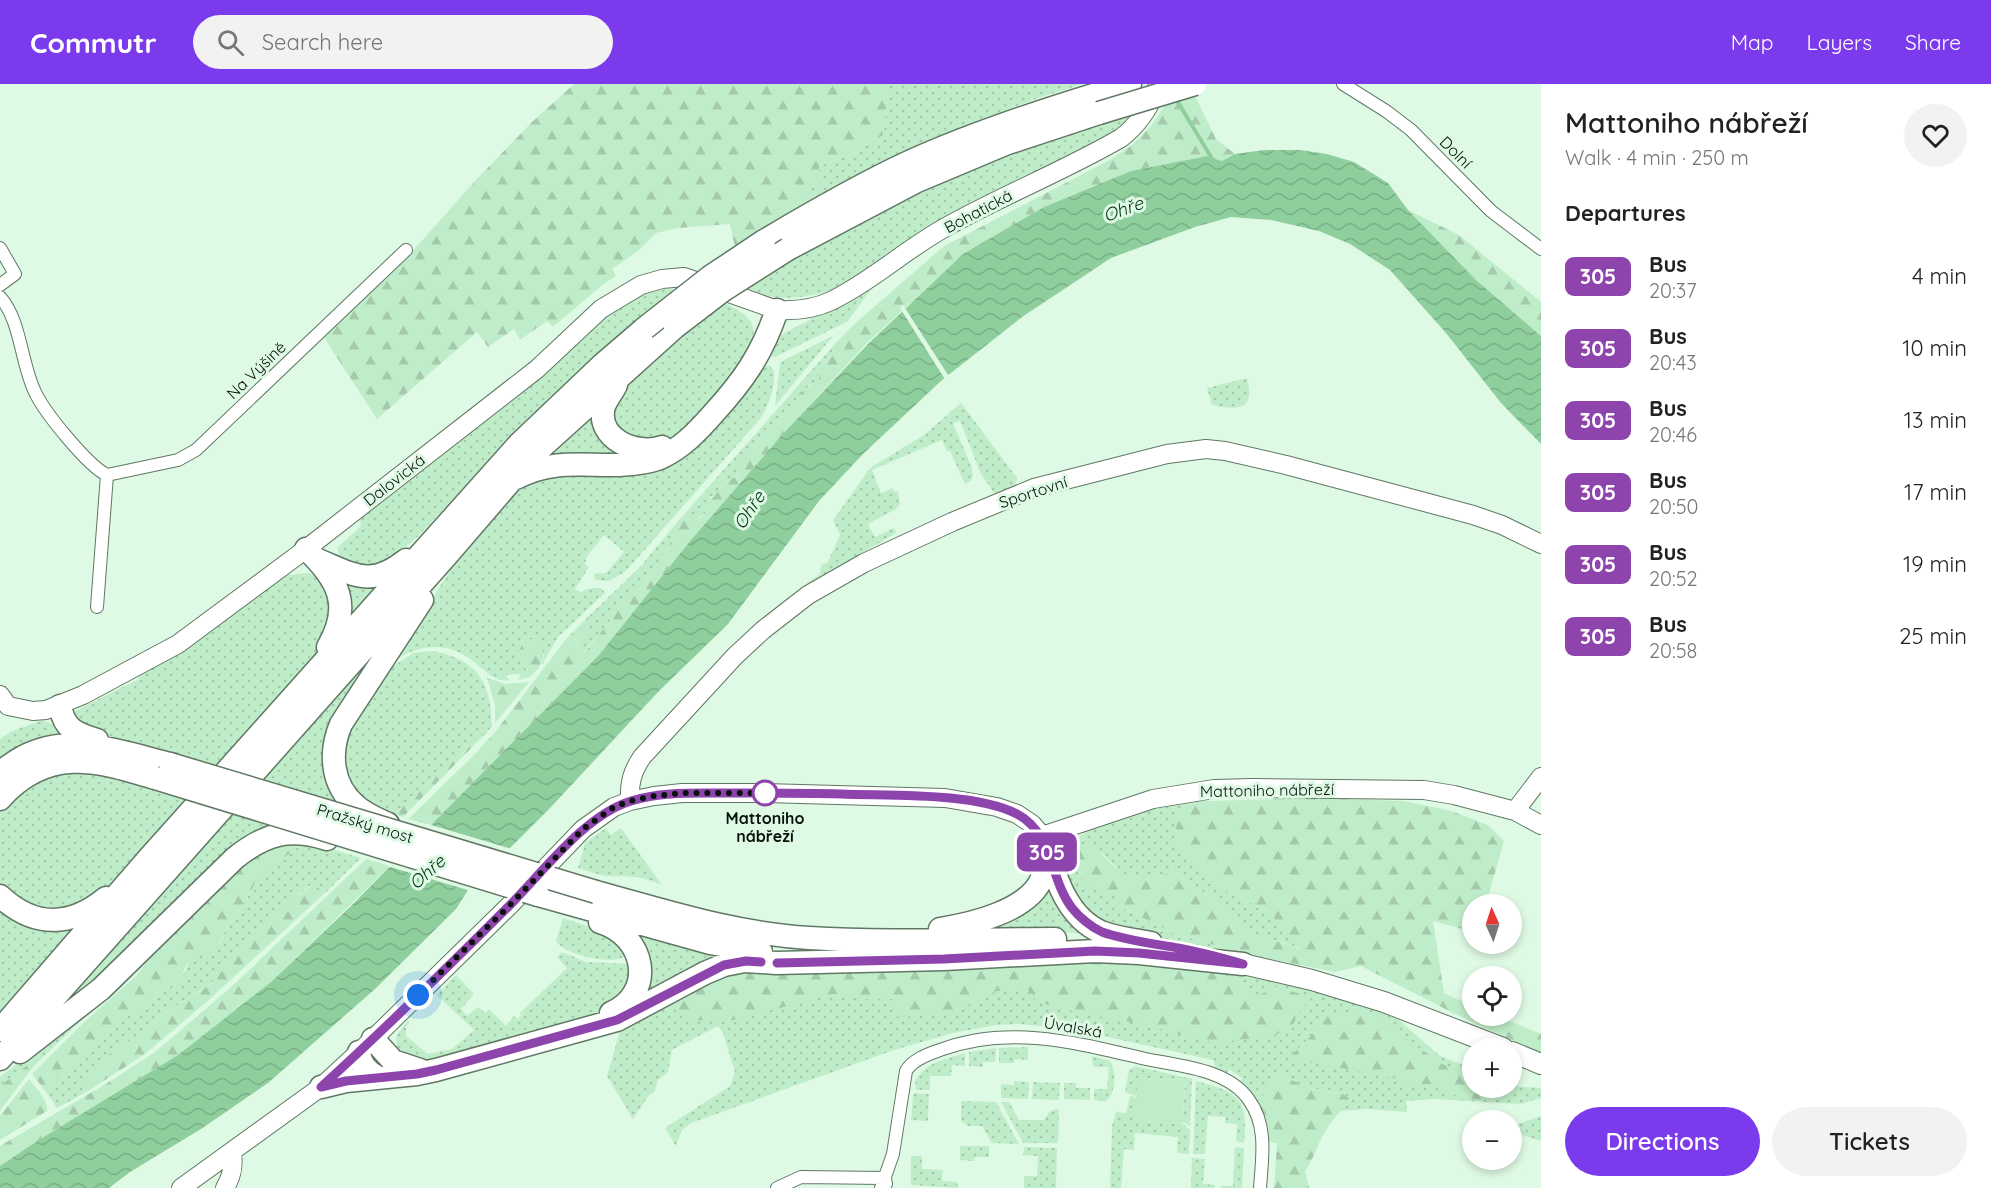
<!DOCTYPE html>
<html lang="en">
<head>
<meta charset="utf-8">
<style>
	body { margin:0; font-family:Quicksand,sans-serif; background:#f2f2f2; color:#222; height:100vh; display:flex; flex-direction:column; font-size:22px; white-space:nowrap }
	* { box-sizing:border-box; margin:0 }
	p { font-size:20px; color:#767676 }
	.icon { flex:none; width:33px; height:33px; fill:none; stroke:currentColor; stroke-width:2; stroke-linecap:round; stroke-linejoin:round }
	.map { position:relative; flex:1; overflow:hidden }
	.side { display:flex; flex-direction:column; background:#fff; width:450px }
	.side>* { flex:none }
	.badge { padding:0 12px; border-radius:9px; font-size:21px; line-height:39px }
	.needle { width:39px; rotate:357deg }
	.controls { position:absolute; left:1462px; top:810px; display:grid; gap:12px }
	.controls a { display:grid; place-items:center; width:60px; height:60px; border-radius:50%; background:#fff; box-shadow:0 3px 9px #0003; font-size:30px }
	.you { position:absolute; width:30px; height:30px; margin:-15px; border:4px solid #fff; border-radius:50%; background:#1a73e8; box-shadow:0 0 0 9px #1a73e833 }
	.map>.badge { position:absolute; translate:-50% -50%; box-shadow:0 0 0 3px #fff }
	h2 { padding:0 24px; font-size:22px; line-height:54px }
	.round { display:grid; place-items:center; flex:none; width:63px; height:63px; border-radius:32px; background:#f2f2f2 }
	.headline { display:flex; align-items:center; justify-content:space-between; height:102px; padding:0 24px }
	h1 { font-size:28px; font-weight:600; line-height:45px }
	.primary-button { display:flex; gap:12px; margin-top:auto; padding:12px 24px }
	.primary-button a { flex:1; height:69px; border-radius:36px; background:#7c3aed; color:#fff; font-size:24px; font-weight:600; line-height:69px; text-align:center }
	.primary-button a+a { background:#f2f2f2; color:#222 }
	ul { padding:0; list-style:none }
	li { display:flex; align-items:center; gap:18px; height:72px; padding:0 24px }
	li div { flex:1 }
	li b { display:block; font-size:22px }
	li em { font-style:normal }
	li .badge { min-width:66px; font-weight:700; text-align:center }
	header { display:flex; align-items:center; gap:36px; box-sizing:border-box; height:84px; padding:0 30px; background:#7c3aed; color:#fff }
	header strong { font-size:28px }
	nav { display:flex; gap:33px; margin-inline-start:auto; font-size:21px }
	.search { width:420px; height:54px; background:#f2f2f2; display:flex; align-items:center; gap:15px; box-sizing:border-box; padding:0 21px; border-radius:33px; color:#767676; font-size:22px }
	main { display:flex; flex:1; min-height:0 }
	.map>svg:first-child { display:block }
	.grass { fill:url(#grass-dots) }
	.forest { fill:url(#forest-firs) }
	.pitch { fill:#c0edc9 }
	.water { fill:url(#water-waves) }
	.pier { fill:#dffae4 }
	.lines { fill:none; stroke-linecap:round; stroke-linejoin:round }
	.stream { stroke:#8fce9d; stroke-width:4 }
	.street-casing { stroke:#607764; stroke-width:14 }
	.secondary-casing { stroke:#607764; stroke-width:20 }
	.primary-casing { stroke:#607764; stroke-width:22 }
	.highway-casing { stroke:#607764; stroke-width:25 }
	.street { stroke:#fff; stroke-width:12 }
	.secondary { stroke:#fff; stroke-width:18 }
	.primary { stroke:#fff; stroke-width:20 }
	.highway { stroke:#fff; stroke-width:22 }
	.highway-bridge-casing { stroke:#607764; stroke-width:25; stroke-linecap:butt }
	.highway-bridge { stroke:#fff; stroke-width:22 }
	.line-casing { stroke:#fff; stroke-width:14 }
	.line { stroke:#8e44ad; stroke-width:9 }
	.walk { stroke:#09120b; stroke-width:6; stroke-dasharray:0 10.8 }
	.stop-dot { fill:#fff; stroke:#8e44ad; stroke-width:3 }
	.labels { text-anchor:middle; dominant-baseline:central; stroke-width:6; stroke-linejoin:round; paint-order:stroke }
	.street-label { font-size:16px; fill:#09120b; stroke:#dffae4 }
	.stop-label { font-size:16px; font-weight:bold; fill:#09120b; stroke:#dffae4 }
	.water-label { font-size:18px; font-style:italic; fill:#033516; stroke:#dffae4 }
</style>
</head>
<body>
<header>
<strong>Commutr</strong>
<div class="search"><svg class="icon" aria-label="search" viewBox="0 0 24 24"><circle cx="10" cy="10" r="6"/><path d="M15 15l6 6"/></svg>Search here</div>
<nav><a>Map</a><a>Layers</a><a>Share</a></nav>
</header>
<main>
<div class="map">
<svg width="1541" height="1104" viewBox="0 0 1541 1104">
	<defs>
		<pattern id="grass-dots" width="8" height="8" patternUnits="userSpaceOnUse" patternTransform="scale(1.5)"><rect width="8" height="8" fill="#c0edc9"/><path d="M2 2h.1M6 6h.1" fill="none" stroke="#a4caab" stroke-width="1.8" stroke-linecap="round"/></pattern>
		<pattern id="forest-firs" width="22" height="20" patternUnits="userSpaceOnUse" patternTransform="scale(1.5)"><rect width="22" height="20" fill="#c0edc9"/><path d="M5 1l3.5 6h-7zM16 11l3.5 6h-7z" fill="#a4caab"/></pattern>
		<pattern id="water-waves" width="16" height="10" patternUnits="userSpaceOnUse" patternTransform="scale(1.5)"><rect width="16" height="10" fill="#8fce9d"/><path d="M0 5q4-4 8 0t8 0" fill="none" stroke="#7ab086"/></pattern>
	</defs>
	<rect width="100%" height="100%" fill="#dffae4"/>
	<path class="grass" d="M889,0H1083L1041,13L925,57L811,115L803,106L820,100L819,82L855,69L883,51Z
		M1139,27L1105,58L829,207C797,216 776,217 745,205L829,150L994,73Z
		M878,196L847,238L783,269L774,273L769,271L774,259L781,251L841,219Z
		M664,202V205H681L480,387L417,453L394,473L373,486L342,477L337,464L361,442L359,431L415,387L418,390L428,382L427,379L627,215Z
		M723,218C739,227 757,233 753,254L756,255L724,308L676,352L666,356L640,359L612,342V316L655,269Z
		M833,252L775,322L780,278Z
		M834,261L831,272L818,284L819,295L815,299L809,301L797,322L769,342L751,371L737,384L738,392L723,398L715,412L709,413V426L674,453L653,487L630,516L616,526L611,536L583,569L577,565L579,559L586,552L589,532L641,482L673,443Z
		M763,281L771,282C780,295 768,323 760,335L626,487L609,497L595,496L594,490L606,489L624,468L604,451L585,475L587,476L584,479L589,483L575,505L581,509C586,503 594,504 601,504L605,509L558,553L542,581L544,571L524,556L518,569L530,593L518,596L521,590L505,591L510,596C494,599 484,585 473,577C445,556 420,561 392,577L453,482L524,401L543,390L620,393L627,387L651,382Z
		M1247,294C1256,328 1237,326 1212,321L1207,304Z
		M961,319L1017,394L1015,403L997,411L994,409L981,390L960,337L953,339L972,384L973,392L971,397L965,400L950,367L947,368L942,356L872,386L881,409L893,404L894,407H898L900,420L896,425L868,440L875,453L894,444L896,449L808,501L807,499L820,490L821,481L828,478L840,451L833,436L870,384L924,351Z
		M591,332L637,372L550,371Z
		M305,489L317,491L335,523L319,567L215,683L162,670L79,645L75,628L77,626L139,595L137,590L268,502L287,491Z
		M342,494L380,502L349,537Z
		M408,527L338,629L341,721L258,696Z
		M433,567C478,576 491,598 492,643L394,730L364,716L350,701L344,685L346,651L389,585L413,569Z
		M43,636L74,652L0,680V655L12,647Z
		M81,686L143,700L144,704L186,717L142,764L113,800L87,821L40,827L6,809L0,800V726L32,696Z
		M1190,715L1207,717L1186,721L1177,737L1174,758L1217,802L1269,828L1303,865L1253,850L1212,814L1173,787L1149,796L1122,789L1101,768L1116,809L1119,822L1175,850L1250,871L1115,846L1076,820L1061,777L1063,767L1067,760L1093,743L1124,730Z
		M229,729L274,742L115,884L50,935Z
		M606,744L611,751L621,744L662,801L642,794L625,792H604L578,784L585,759Z
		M304,759L329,764L361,774L325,809L313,800L305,805L234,869L212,899L162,931L145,951L121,960L84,1004L85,1009L57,1024L46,1008L52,1003L54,996L107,952L124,934L134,929L139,923L160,912L166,904L183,898V892L189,877L197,870L207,869L220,859L227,843L252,806L256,793Z
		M1049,792L1087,849L976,846Z
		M0,821L75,844L0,931Z
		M563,834L602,847L614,854L626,871C615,883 564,871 556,857Z
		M635,849L718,871V874L647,914Z
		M562,868L586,878L635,880V887L612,924L585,935L429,980L402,970L397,963L396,952L409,935V939L406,943V952L428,970L452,965L474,946L437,911L456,891L474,910L461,925L467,932L478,923L485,929L489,925L506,942L514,932L518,935L521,931L520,929L567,884L557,873Z
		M1206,883L1288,898L1377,927L1399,936L1440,972L1473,985V1004H1512V1002L1541,1004V1014L1521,1020L1434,1015L1406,1017L1407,1028L1367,1025L1339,1027L1352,1016L1343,1010L1310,1004L1280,991L1265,1008L1258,1019L1240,997L1242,994L1229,985L1226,990L1216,986L1213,976L1066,944L1018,940L997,941L953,949L894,966L691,1039L682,1046L676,1062L665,1044L730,1002L735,988L723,949L718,942L672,966L668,988L658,996L654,1008L649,1011L633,1035L607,992L621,943L659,928L690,912L695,905L741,884Z
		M137,884L64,953L0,1002V993Z
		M1028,963V976L1015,975L1014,979H999V964Z
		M996,964L995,978H983V983L969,982V968Z
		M965,969V982L952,981L951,992H930V1006H916L915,998C925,978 945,975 965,969Z
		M1092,972L1110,977C1117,988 1116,1008 1106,1017L1094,1016V1005H1107L1109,983H1093Z
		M1135,982L1192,995L1190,1042L1183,1038L1185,996L1138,994L1137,1012L1125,1008L1129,986Z
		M1014,997L1029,998L1028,1015L1001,1014V1000L1014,1001Z
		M1196,997C1238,1008 1249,1013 1244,1059L1236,1057L1237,1040L1225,1039V1033L1208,1032L1205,1070H1193Z
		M1033,998L1060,999L1059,1016L1032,1015Z
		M1064,999H1076V1004H1090V1016L1064,1015Z
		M916,1009L929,1010L928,1037L911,1036L913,1011Z
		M1130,1012L1137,1013L1136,1037L1182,1039L1190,1046L1189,1070L1177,1069L1178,1053L1135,1049L1134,1066L1124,1065L1121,1104H1110L1112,1042L1116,1027L1126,1030Z
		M961,1017L996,1018L1019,1060L992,1059L982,1042H968L961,1037Z
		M1001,1018H1009L1019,1036H1044L1050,1027L1057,1025L1059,1027L1058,1059H1023Z
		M1541,1032V1057L1512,1048V1042Z
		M960,1062H989V1073H975L974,1077L960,1076Z
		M1024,1063L1057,1064L1056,1104H1024V1092H1037L1038,1072L1023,1071Z
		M1235,1063L1244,1064L1242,1104H1221V1102H1233Z
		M911,1072H922V1085L943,1086L942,1097L957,1098L958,1104L911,1101Z
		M1192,1074L1205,1075L1203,1100L1215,1101V1104H1191Z"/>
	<path class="forest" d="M574,0H889L883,51L855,69L819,82L820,100L804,106L813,116L735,164L730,140L678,144L656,149L638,167L612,185L616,192L601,202L553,243L547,237L520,256L514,245L488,263L477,248L377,335L323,252L410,170L475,97L532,38Z
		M1195,12L1216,55L1235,70L1222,77L1207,72L1131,87L1044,123L963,170L866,260L781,352L693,454L599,571L431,741L408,735L473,672L496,647L566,555L589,532L586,552L579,559L577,564L584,569L611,536L616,526L630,516L653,487L674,453L673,443L684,432L693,430L699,435L709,426L706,416L715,412L723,398L738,392L737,384L751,371L769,342L797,322L796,312L819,295L818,284L831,272L834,261L852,242L944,162L1108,77L1132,61L1151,42L1166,20Z
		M1408,126L1459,151L1541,218V252L1476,196Z
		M532,555L540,557C547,572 542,583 530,593L518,569L524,556Z
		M487,594L506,600L529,598L495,639V621Z
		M492,643L403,733L394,730Z
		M1314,714L1404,717L1451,727L1488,741L1504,757L1487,817L1489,820H1473V848L1433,837L1444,909L1473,922V932H1497L1541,950V970L1453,929L1361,882L1335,888L1250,871L1175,850L1119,822L1116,809L1106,812L1087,801L1070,778L1073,763L1089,760L1122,789L1149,796L1173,787L1212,814L1253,850L1301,865L1269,828L1217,802L1180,768L1174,758L1177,737L1186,721L1207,717Z
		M304,759L257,793L252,806L227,843L215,867C197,871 182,874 183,898L166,904L160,912L139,923L134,929L124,934L107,952L54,996L52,1003L46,1008L32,990L81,941L137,891L154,868L242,780L276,761Z
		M366,775L390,782L271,898L178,971L37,1057L0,1082V1062L109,998L155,968L229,905Z
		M313,800L325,809L210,915L145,970L85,1009L84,1004L88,992L111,968L121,960L145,951L162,931L213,899L220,885L234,869L292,816Z
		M1103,877L1176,884L1185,891C1217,879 1231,894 1257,912L1270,906L1272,902L1305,911L1311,915L1298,929L1294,939L1276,951L1215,959L1142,940L1080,929L1037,918L1028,906L997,907L948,931L894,933L895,915H864L834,910L729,937L703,936L685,938L674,920L690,912L695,904L730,888L828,889L923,887Z
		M1356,925L1380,933L1396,948L1442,980L1473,993V1004H1493L1491,1010L1483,1017L1460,1013L1427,1000L1410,1002L1393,994L1288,974L1311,952L1321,938L1330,931L1340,929L1350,932Z
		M64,953L33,983L0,1027V1002Z
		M1280,991L1310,1004L1343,1010L1352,1016C1340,1026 1330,1038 1322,1053C1316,1064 1313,1076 1305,1087L1309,1104H1274L1277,1059L1267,1058V1040L1258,1019L1265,1008Z
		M29,995C36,1004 48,1015 47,1027L0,1056V1032Z"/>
	<path class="pitch" d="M1137,994L1185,996L1183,1039L1136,1037Z"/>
	<path class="water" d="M1264,66H1300L1327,70L1354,78L1388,99L1408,126L1476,196L1541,252V360L1501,319L1446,249L1390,186L1350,160L1319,147L1271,136L1231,133L1195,143L1111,174L1022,233L942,296L863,370L819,417L728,540L658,608L551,723L468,806L456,825L375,905L268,999L201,1045L130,1088L109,1104H0V1082L37,1057L178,971L271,898L351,822L599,571L691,456L781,352L868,260L963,170L1044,123L1131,87L1207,72L1222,77L1235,70Z"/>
	<path class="pier" d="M903,221L950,294L946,297L900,224Z
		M428,740L512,765L471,807L387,782Z"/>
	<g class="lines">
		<path class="stream" d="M1176,15L1214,78"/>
		<defs>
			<path id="street" d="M1343,0L1386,27L1411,46L1491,127L1541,165
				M0,164L15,190L0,201
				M0,213C21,236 21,280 35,308C44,328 88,382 107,391L178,376L196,366L406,166
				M97,523L107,391
				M777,1104L801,1093L885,1094L886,1100
				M881,1104L893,1070L906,987C912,976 928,970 940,966C1009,940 1077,959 1146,975C1179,982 1228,985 1249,1016C1268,1042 1262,1074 1260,1104"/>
			<path id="secondary" d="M0,611L8,622L33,627L46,626L83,611L178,560L306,465L537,285L601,225L641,201L662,195L684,193L777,226C796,227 814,225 831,217C872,197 906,165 946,143C1003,111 1064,87 1121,54C1138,41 1149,25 1157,4
				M630,717C629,699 632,688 642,673L735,572L763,546L808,511L864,479L952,438L1034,404L1167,370L1206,365L1225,367L1286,381L1473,431L1502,441L1541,460
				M1515,727L1541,693
				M181,1104L321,1003L373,955L510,821L583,745L614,723L630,717L654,712L682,709H765L945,714L997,723L1017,730L1032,740L1042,752L1153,715L1214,705L1252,704L1424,706L1454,711L1515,727L1541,741
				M225,1104C232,1092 234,1082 232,1068"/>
			<path id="primary" d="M1243,880L1312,896L1384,918L1503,964
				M1512,968L1541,980"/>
			<path id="highway" d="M764,157C811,129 859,101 909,78C980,46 1055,22 1130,0
				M788,165L917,97L1005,60L1099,29
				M616,301C613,307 607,315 604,322C595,355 637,372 662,363
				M516,394C552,375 582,382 620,381C633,380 648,379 660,374C682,364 697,348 713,330C744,296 762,270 777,226
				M306,465C339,496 352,522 328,563
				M318,476C354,491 371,504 406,476
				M60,622C64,645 76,650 97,656
				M0,688C8,683 15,677 23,673C70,648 122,668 170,680
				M0,715C47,662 96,676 155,694
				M388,740C377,735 365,730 356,722C331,701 329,668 341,640L422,516
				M1042,752C1054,787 1064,832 1101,848C1116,854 1135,856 1151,859
				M596,808C666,827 736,850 809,854C890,859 973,855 1055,855
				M538,811L710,859L761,868
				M0,812C34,844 71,843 106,814
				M600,838C646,852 656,909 611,929
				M940,845C971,840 1029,827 1042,794C1045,785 1045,774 1046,765
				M0,946L149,774L519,360L603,280L645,244
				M373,955L393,977L420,986
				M20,968L101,905L235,774C265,750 289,743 327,755
				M359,968C360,980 367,987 377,993
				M0,975L448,470L534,370L675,243
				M321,1003L346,997L417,990L436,986L617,936L705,889L724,881L745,877L776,879L944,875L1095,867L1139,869L1243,880"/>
		</defs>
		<use href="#street" class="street-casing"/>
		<use href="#secondary" class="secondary-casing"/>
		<use href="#primary" class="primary-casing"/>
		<use href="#highway" class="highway-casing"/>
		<use href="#street" class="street"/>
		<use href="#secondary" class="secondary"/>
		<use href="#primary" class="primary"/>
		<use href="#highway" class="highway"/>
		<defs>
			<path id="highway-bridge" d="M1099,29L1195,0
				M675,243L722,207L788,165
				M645,244L710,193L764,157
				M170,680L596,808
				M155,694L538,811"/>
		</defs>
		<use href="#highway-bridge" class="highway-bridge-casing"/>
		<use href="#highway-bridge" class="highway-bridge"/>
	</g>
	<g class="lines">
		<defs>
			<path id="line" d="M761,878L746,877L724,881L617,936L436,986L417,990L346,997L321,1003C386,944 448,883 510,821C543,788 585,731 631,717C659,708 689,709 719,709C760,709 800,709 841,710C890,712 974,708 1017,730C1054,750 1049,794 1072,824C1079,833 1091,843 1102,848C1124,856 1155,860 1178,864C1200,868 1222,874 1243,880L1139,869L1095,867L944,875L777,879"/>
		</defs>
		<use href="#line" class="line-casing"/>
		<use href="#line" class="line"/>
		<path class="walk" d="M418,911L510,821L583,745L614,723L630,717L654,712L682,709H765"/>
	</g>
	<circle class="stop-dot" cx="765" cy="709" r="12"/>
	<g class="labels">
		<g class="street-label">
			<text transform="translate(1456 68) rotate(45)">Dolní</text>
			<text transform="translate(978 127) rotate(-28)">Bohatická</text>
			<text transform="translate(256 286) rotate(-44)">Na Výšině</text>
			<text transform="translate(394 396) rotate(-38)">Dalovická</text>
			<text transform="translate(1033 408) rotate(-18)">Sportovní</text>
			<text transform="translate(1267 706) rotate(-1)">Mattoniho nábřeží</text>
			<text transform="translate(365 739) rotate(17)">Pražský most</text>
			<text transform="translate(1073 943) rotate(10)">Úvalská</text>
		</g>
		<g class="stop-label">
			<text x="765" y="734">Mattoniho<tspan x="765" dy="18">nábřeží</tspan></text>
		</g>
		<g class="water-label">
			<text transform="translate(1123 125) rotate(-20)">Ohře</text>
			<text transform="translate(749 426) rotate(-56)">Ohře</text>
			<text transform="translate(427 788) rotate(-42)">Ohře</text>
		</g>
	</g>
</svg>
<div class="controls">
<a><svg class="needle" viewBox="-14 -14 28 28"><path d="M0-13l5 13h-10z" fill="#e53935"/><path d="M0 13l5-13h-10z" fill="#767676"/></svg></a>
<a><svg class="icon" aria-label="locate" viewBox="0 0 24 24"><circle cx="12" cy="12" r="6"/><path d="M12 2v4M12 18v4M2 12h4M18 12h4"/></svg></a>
<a>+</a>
<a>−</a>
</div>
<div class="you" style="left:418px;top:911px"></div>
<b class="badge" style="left:1047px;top:768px;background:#8e44ad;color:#fff">305</b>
</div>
<section class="side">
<div class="headline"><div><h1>Mattoniho nábřeží</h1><p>Walk · 4 min · 250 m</p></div><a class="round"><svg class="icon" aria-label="heart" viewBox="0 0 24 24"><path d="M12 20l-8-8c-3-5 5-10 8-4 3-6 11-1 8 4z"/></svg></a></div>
<h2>Departures</h2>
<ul>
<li><span class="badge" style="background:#8e44ad;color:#fff">305</span><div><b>Bus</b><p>20:37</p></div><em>4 min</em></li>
<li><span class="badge" style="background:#8e44ad;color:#fff">305</span><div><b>Bus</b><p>20:43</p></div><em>10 min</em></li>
<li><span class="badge" style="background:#8e44ad;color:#fff">305</span><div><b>Bus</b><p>20:46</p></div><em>13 min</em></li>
<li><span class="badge" style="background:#8e44ad;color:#fff">305</span><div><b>Bus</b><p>20:50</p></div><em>17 min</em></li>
<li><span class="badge" style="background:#8e44ad;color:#fff">305</span><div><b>Bus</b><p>20:52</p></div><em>19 min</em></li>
<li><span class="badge" style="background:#8e44ad;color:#fff">305</span><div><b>Bus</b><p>20:58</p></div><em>25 min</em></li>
</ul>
<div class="primary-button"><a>Directions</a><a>Tickets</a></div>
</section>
</main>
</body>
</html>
